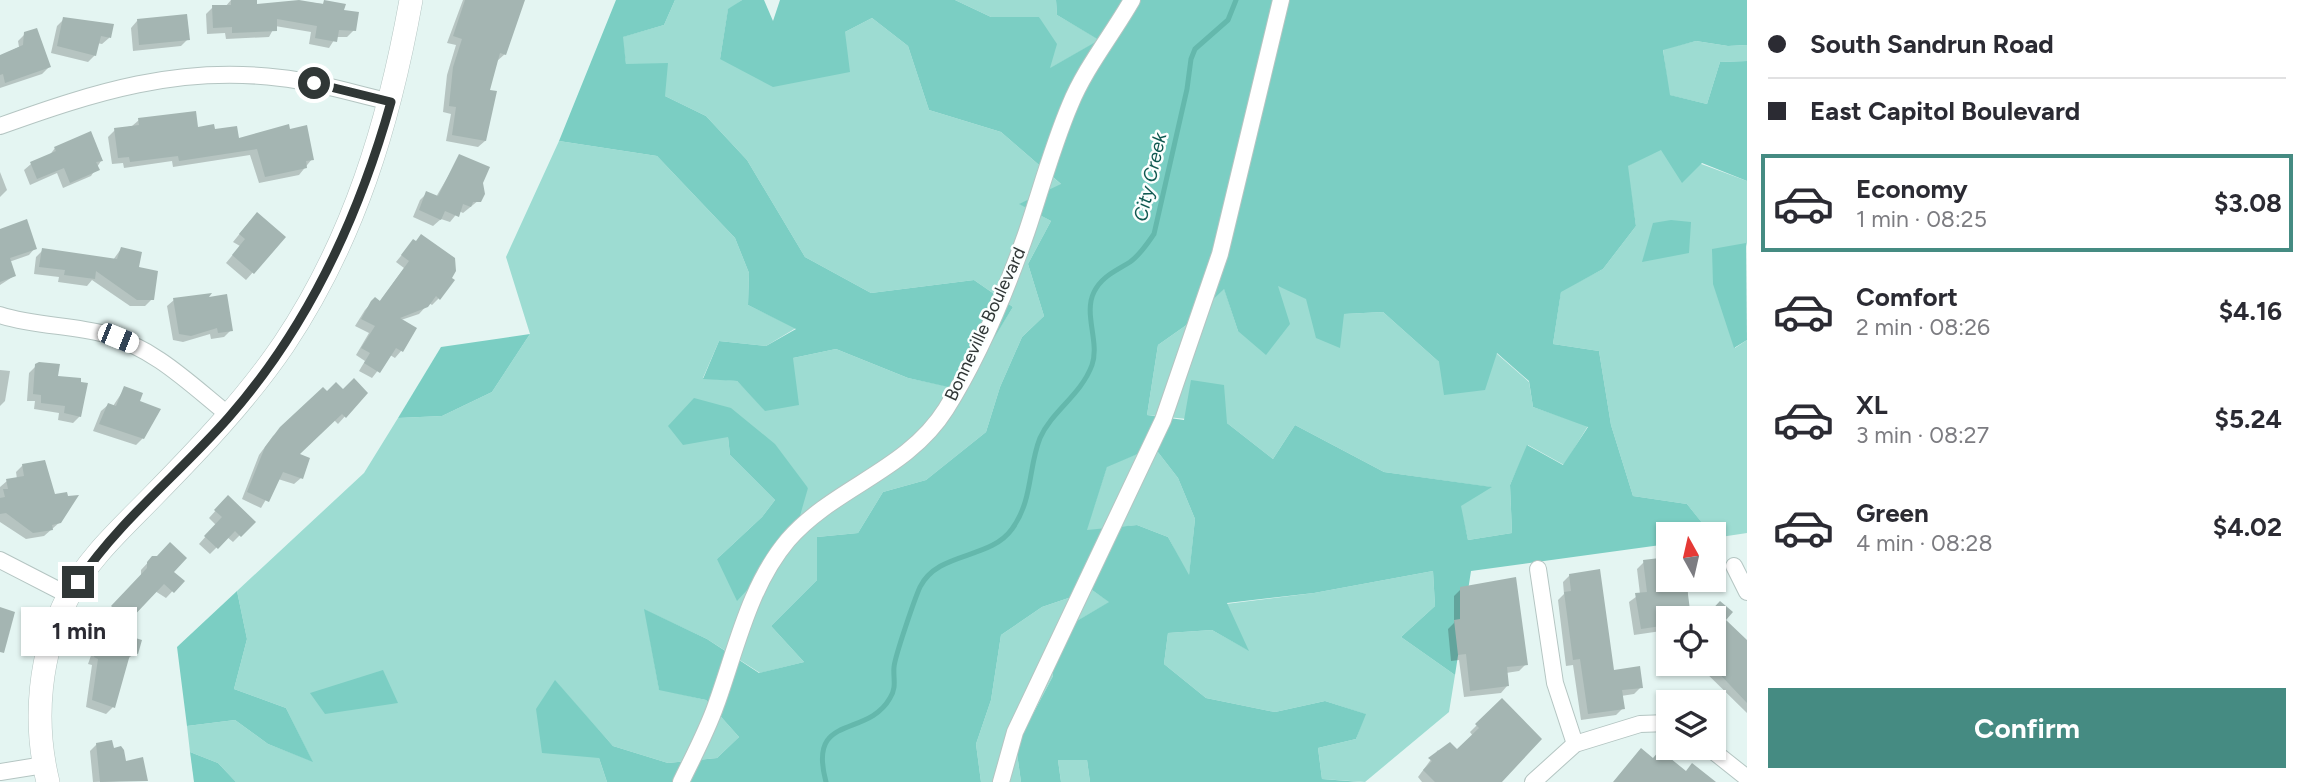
<!DOCTYPE html>
<html lang="en">
<head>
<meta charset="utf-8">
<style>
	:root { --surface:#fff; --page:#f2f2f3; --text:#2b2b33; --muted:#7c7c81; --line:#e1e1e2; --accent:#458b82 }
	body { margin:0; font-family:Figtree,sans-serif; background:var(--page); color:var(--text); height:100vh; display:flex; flex-direction:column; font-size:26px; white-space:nowrap }
	* { box-sizing:border-box; margin:0 }
	p { font-size:23px; color:var(--muted) }
	.icon { flex:none; width:38px; height:38px; fill:none; stroke:currentColor; stroke-width:2; stroke-linecap:round; stroke-linejoin:round }
	.map { position:relative; flex:1; overflow:hidden }
	.drawer { display:flex; flex-direction:column; background:var(--surface); width:560px }
	.drawer>* { flex:none }
	.guide { display:grid; align-content:center; height:154px; padding:0 21px; background:var(--surface) }
	.needle { width:46px; rotate:352deg }
	.tools { position:absolute; left:1656px; top:522px; display:grid; gap:14px }
	.tools a { display:grid; place-items:center; width:70px; height:70px; border-radius:0px; background:var(--surface); box-shadow:0 2px 5px #0004; font-size:35px }
	.end { position:absolute; width:32px; height:32px; margin:-16px; border:9px solid #303736; background:#fff; box-shadow:0 0 0 4px #fff }
	.from { border-radius:50% }
	.bubble { position:absolute; height:49px; border-radius:0px; background:var(--surface); box-shadow:0 2px 5px #0004; font-size:23px; font-weight:700; line-height:49px; text-align:center }
	.car { position:absolute; width:21px; height:42px; margin:-21px -10px; border-radius:9px; box-shadow:0 0 5px 2px #0007; background:linear-gradient(#fff 24%,#345 0 40%,#fff 0 76%,#345 0 86%,#fff 0) }
	.guide b { display:flex; align-items:center; gap:24px; height:66px; font-size:26px }
	.guide b+b { border-top:2px solid var(--line) }
	.guide i { width:18px; height:18px; background:var(--text) }
	ul { padding:0; list-style:none }
	li { display:flex; align-items:center; gap:21px; height:98px; margin:0 14px 10px; padding:0 7px; border:4px solid transparent; border-radius:0px }
	li div { flex:1 }
	li b { display:block; font-size:26px }
	li em { font-style:normal; font-weight:700 }
	li.active { border-color:var(--accent) }
	li>.icon { width:63px; height:63px; stroke-width:1.5 }
	.button { display:flex; gap:14px; margin-top:auto; padding:14px 21px }
	.button a { flex:1; height:80px; border-radius:0px; background:var(--accent); color:#fff; font-size:28px; font-weight:700; line-height:80px; text-align:center }
	main { display:flex; flex:1; min-height:0 }
	.map>svg:first-child { display:block }
	.green { fill:#9ddcd2; fill-rule:evenodd }
	.forest { fill:#7bcec3; fill-rule:evenodd }
	.shadow { fill:#0003 }
	.lines { fill:none; stroke-linecap:round; stroke-linejoin:round }
	.stream { stroke:#64b8ac; stroke-width:5 }
	.building { fill:#a4b5b2 }
	.street-casing { stroke:#b4c5c2; stroke-width:18 }
	.secondary-casing { stroke:#b4c5c2; stroke-width:24 }
	.street { stroke:#fff; stroke-width:16 }
	.secondary { stroke:#fff; stroke-width:23 }
	.route { stroke:#303736; stroke-width:9 }
	.labels { text-anchor:middle; dominant-baseline:central; stroke-width:5; stroke-linejoin:round; paint-order:stroke }
	.street-label { font-size:18px; fill:#303736; stroke:#fbfffe }
	.water-label { font-size:19px; font-style:italic; fill:#105951; stroke:#fbfffe }
</style>
</head>
<body>
<main>
<div class="map">
<svg width="1747" height="782" viewBox="0 0 1747 782">
	<rect width="100%" height="100%" fill="#e4f5f2"/>
	<!-- green -->
	<g class="green">
		<path d="M675,0H742L728,10L720,59L845,32L872,18L908,46L929,110L1001,132L1062,185L1020,204L1051,221L1028,264L1044,316L1022,337L1000,387L986,432L926,480L883,492L858,533L817,537V580L771,626L804,662L760,673L707,639L645,610L659,689L706,700L739,737L717,758L668,763L613,746L555,681L599,758L607,782H236L218,763L190,752L187,726L235,720L268,744L312,761L286,708L234,689L247,639L237,591L364,473L398,418L442,416L492,392L530,334L506,257L559,141L657,156L735,238L749,273L748,305L796,328L766,346L719,341L703,378L737,381L765,410L793,358L836,349L908,378L961,389L1013,307L974,280L871,293L805,257L747,160L706,116L665,96L626,64L622,37L664,25ZM728,437L808,488L717,559L762,517L775,500L730,455Z"/>
		<polygon points="955,0 1056,0 1057,15 1100,40 1049,69 1039,17 991,17"/>
		<polygon points="1696,41 1728,46 1747,45 1747,61 1720,62 1707,104 1669,95 1663,49"/>
		<polygon points="1661,149 1747,181 1747,247 1746,243 1735,348 1747,340 1747,533 1714,538 1687,504 1633,496 1611,425 1599,351 1553,344 1561,291 1603,269 1636,226 1627,166"/>
		<polygon points="1277,285 1344,314 1383,312 1439,362 1496,353 1529,382 1533,407 1588,426 1564,465 1528,445 1510,485 1512,533 1468,540 1460,506 1490,487 1384,472 1295,425 1273,459 1227,423 1147,415 1158,345 1185,326 1224,288 1238,331"/>
		<polygon points="1154,447 1178,478 1195,519 1189,577 1168,537 1137,525 1086,531 1107,466"/>
		<polygon points="1433,571 1435,606 1401,637 1455,675 1449,712 1365,782 1322,779 1318,748 1356,739 1365,714 1325,701 1275,712 1206,698 1164,664 1168,633 1212,630 1248,650 1226,604 1314,593"/>
		<polygon points="1092,590 1110,602 1053,635 1053,676 1016,746 1021,782 981,782 976,744 991,700 1001,635 1042,607"/>
		<polygon points="1058,760 1087,760 1090,782 1061,782"/>
	</g>
	<!-- forest -->
	<g class="forest">
		<polygon points="616,0 675,0 664,25 623,37 626,64 668,63 665,96 706,116 747,160 805,257 871,293 974,280 1013,307 962,390 908,378 836,349 793,358 799,405 765,411 737,381 703,379 719,341 766,346 796,329 748,305 749,273 735,238 657,156 559,141"/>
		<path d="M742,0H764L773,21L780,0H955L991,17H1039L1057,44L1050,68L1099,40L1057,15L1056,0H1747V45L1728,46L1696,41L1663,50L1670,95L1707,104L1720,62L1747,61V181L1702,163L1682,183L1661,150L1628,166L1636,226L1603,269L1561,292L1553,344L1599,351L1611,425L1633,496L1687,504L1711,534H1668V544L1471,571L1455,675L1401,637L1435,606L1433,571L1314,593L1227,603L1249,651L1212,630L1168,633L1164,664L1206,698L1275,712L1325,701L1366,714L1356,739L1318,748L1322,779L1361,782H1090L1087,760H1058L1061,782H1021L1016,746L1053,676V635L1109,602L1092,590L1042,607L1001,635L991,700L976,744L981,782H607L599,758L542,753L536,709L555,680L613,746L668,763L717,758L739,737L706,700L659,690L644,609L707,639L759,673L804,662L771,626L817,580V537L858,533L883,492L926,480L986,432L1000,387L1022,337L1044,316L1028,264L1051,221L1019,204L1061,184L1001,132L929,110L908,46L872,18L845,32L850,72L773,87L720,59L728,9ZM1278,286L1306,299L1316,338L1340,348L1344,314L1383,312L1439,362L1444,395L1485,390L1497,353L1529,381L1533,407L1588,427L1563,465L1527,445L1510,485L1512,533L1468,540L1461,506L1492,487L1384,472L1295,425L1273,459L1227,423L1224,385L1191,380L1184,420L1147,415L1158,345L1185,326L1224,289L1238,331L1266,355L1290,324ZM1154,447L1178,478L1195,519L1189,575L1168,537L1137,525L1087,530L1107,467Z"/>
		<polygon points="1671,220 1691,222 1689,253 1642,262 1653,223"/>
		<polygon points="1746,243 1747,340 1734,348 1713,284 1712,249"/>
		<polygon points="530,334 492,392 442,416 398,418 441,347"/>
		<polygon points="694,398 731,408 775,444 808,488 793,540 737,601 717,559 762,517 775,500 730,455 728,437 683,445 668,426"/>
		<polygon points="237,591 247,639 234,689 286,708 313,762 268,744 235,720 187,726 177,647"/>
		<polygon points="383,670 398,703 325,714 310,693"/>
		<polygon points="190,752 218,763 236,782 194,782"/>
	</g>
	<!-- shadow -->
	<g class="shadow">
		<polygon points="231,0 255,0 255,6 296,1 343,6 342,11 354,30 347,37 336,37 329,48 309,44 311,32 275,26 269,37 226,39 225,33 207,34 206,14 213,7 225,7"/>
		<polygon points="463,0 524,0 505,54 497,61 488,92 485,141 478,147 446,141 451,114 443,112 447,75 456,45 447,43"/>
		<polygon points="64,19 112,25 109,38 102,44 97,43 95,55 88,62 51,53 57,26"/>
		<polygon points="137,21 188,39 181,46 133,51 131,28"/>
		<polygon points="25,34 49,67 42,74 0,88 0,56 19,47 18,41"/>
		<polygon points="139,120 214,131 312,159 299,175 259,183 250,155 173,167 172,161 124,168 123,163 112,164 108,137 115,130 132,126"/>
		<polygon points="55,148 101,161 91,176 63,188 57,173 30,185 24,170 31,164 49,156"/>
		<polygon points="460,156 481,183 479,200 463,213 459,211 450,222 441,219 433,226 413,217 420,200 427,193 436,197"/>
		<polygon points="0,172 7,190 0,197"/>
		<polygon points="250,221 284,237 246,280 226,263 240,246 233,242"/>
		<polygon points="0,230 35,248 29,255 9,262 14,276 0,285"/>
		<polygon points="413,241 439,298 432,305 429,303 419,314 401,320 401,351 395,358 390,355 372,378 359,371 365,361 356,355 369,333 355,326 365,310 375,299 379,302 404,268 396,262"/>
		<polygon points="121,249 137,268 152,299 145,306 130,306 92,280 87,286 58,282 59,277 34,274 36,257 43,250 113,260"/>
		<polygon points="205,299 231,330 224,337 211,339 210,334 183,342 173,340 167,306 174,300"/>
		<polygon points="36,366 56,378 80,416 73,423 58,420 59,413 34,409 35,401 27,401 29,373"/>
		<polygon points="0,370 10,371 5,401 0,406"/>
		<polygon points="125,388 138,402 143,438 136,445 93,431 101,411 108,405 113,406"/>
		<polygon points="327,393 366,393 338,424 334,420 297,455 301,478 294,484 278,479 261,508 242,499 259,455 273,436"/>
		<polygon points="23,465 60,522 44,536 26,539 0,522 0,487 7,481 17,479 16,472"/>
		<polygon points="228,497 253,522 233,542 227,537 210,554 199,544 216,525 209,518"/>
		<polygon points="153,557 182,581 166,598 155,591 120,627 106,614 141,576 141,570"/>
		<polygon points="1644,562 1668,579 1687,579 1689,618 1668,618 1668,630 1634,635 1629,602 1640,594 1637,569"/>
		<polygon points="1570,575 1613,672 1641,687 1634,694 1621,696 1623,708 1616,715 1581,720 1573,665 1566,666 1558,600 1564,594 1563,582"/>
		<polygon points="1461,589 1526,664 1519,671 1506,673 1507,686 1501,693 1464,697 1459,660 1451,661 1448,629 1454,623 1454,596"/>
		<polygon points="1720,603 1723,620 1747,642 1747,713 1696,663 1713,663"/>
		<polygon points="112,633 136,653 127,659 113,707 106,714 86,707 92,665 88,664 94,647"/>
		<polygon points="1502,700 1500,782 1422,782 1418,777 1438,750 1441,754 1457,752 1473,736 1470,732"/>
		<polygon points="97,744 112,750 146,780 93,782 90,751"/>
	</g>
	<g class="lines">
		<!-- stream -->
		<path class="stream" d="M826,782C807,712 867,739 890,698C897,687 893,679 894,667C895,656 915,598 920,587C938,551 990,560 1012,529C1033,500 1028,468 1040,438C1052,411 1081,395 1092,365C1100,342 1083,314 1094,292C1102,276 1116,271 1130,262C1140,255 1147,244 1154,234L1187,89L1191,59L1195,49L1228,20L1236,0"/>
	</g>
	<!-- building -->
	<g class="building">
		<polygon points="231,0 257,0 257,4 299,0 323,4 324,0 346,4 344,10 359,12 356,31 339,30 337,42 315,38 317,26 277,19 277,31 232,33 232,27 213,28 212,5 231,5"/>
		<polygon points="465,0 525,0 506,55 500,53 490,90 497,91 486,141 452,135 456,107 449,106 453,67 462,39 453,36"/>
		<polygon points="187,14 190,40 139,45 137,19"/>
		<polygon points="63,17 114,24 111,38 101,36 96,56 57,46"/>
		<polygon points="37,28 51,67 5,83 3,74 0,75 0,55 23,45 24,32"/>
		<polygon points="196,111 198,127 214,124 215,129 237,126 239,138 289,124 290,129 307,125 314,160 306,161 307,168 265,177 257,149 179,161 178,156 130,162 129,157 118,158 114,128 139,125 138,118"/>
		<polygon points="91,131 103,161 96,162 100,170 70,183 64,168 37,179 30,162 56,151 54,147"/>
		<polygon points="459,154 490,167 483,183 485,194 481,202 473,202 471,207 463,204 459,217 445,211 441,220 419,210 426,191 438,196"/>
		<polygon points="257,212 286,237 254,274 232,255 245,239 239,234"/>
		<polygon points="27,219 37,249 10,258 16,276 0,282 0,229"/>
		<polygon points="421,234 455,258 456,271 452,278 455,280 440,300 436,296 428,307 400,318 417,328 403,352 396,348 380,373 364,363 370,353 361,348 375,326 361,319 371,301 375,297 380,301 409,261 401,255 413,239 416,241"/>
		<polygon points="121,247 142,252 139,267 158,271 154,300 137,300 96,271 95,279 64,275 65,270 39,267 42,248 117,259"/>
		<polygon points="212,293 209,297 227,294 233,331 218,333 217,328 191,336 179,334 173,298"/>
		<polygon points="39,362 60,364 58,376 81,378 81,382 88,383 81,417 64,413 65,406 41,403 41,395 33,394 35,364"/>
		<polygon points="354,378 368,393 346,418 342,414 300,454 310,458 303,479 283,472 269,502 247,492 265,447 280,427 323,387 327,391 336,382 343,389"/>
		<polygon points="124,386 143,393 140,401 161,409 144,439 99,424 108,403 116,406"/>
		<polygon points="45,460 55,494 67,492 68,496 79,495 61,523 52,525 53,530 33,533 6,513 0,514 0,498 5,497 3,489 8,489 6,479 24,476 22,464"/>
		<polygon points="228,495 256,522 241,537 235,531 218,549 204,536 222,517 214,510"/>
		<polygon points="170,542 187,558 174,572 185,581 174,593 164,584 128,622 111,606 147,568 147,562 152,556 157,556"/>
		<polygon points="1668,557 1668,579 1686,579 1691,618 1668,618 1668,625 1641,629 1635,593 1647,592 1643,560"/>
		<polygon points="1600,569 1614,670 1640,666 1643,688 1622,690 1625,709 1588,714 1580,659 1573,660 1564,592 1571,591 1569,574"/>
		<polygon points="1516,577 1528,665 1507,667 1509,686 1470,691 1466,654 1458,655 1454,620 1460,619 1460,587"/>
		<polygon points="1720,601 1733,612 1726,620 1747,640 1747,703 1713,667 1713,618 1704,618"/>
		<polygon points="0,607 15,612 4,653 0,652"/>
		<polygon points="112,631 142,640 138,654 131,651 115,708 92,700 98,659 94,657 100,638 108,640"/>
		<polygon points="1502,698 1542,739 1502,782 1435,782 1423,770 1432,761 1428,758 1450,742 1457,749 1479,728 1475,724"/>
		<polygon points="112,740 114,748 121,746 124,750 126,761 143,757 148,781 100,782 96,743"/>
		<polygon points="1641,748 1653,758 1660,750 1686,771 1692,763 1716,782 1613,782"/>
	</g>
	<g class="lines">
		<defs>
			<g id="street">
				<path d="M0,126C95,92 179,65 281,78C319,82 355,94 391,102"/>
				<path d="M0,315C34,326 71,325 105,334C156,349 190,384 230,416"/>
				<polyline points="0,560 68,595"/>
				<polyline points="1734,566 1747,592"/>
				<polyline points="1538,569 1555,683 1575,744"/>
				<polyline points="1708,747 1747,778"/>
				<polyline points="0,772 44,765"/>
				<path d="M681,782C693,757 707,731 716,705C736,650 749,586 788,540C834,487 907,471 946,409C978,358 1007,289 1027,231C1041,189 1053,145 1070,105C1085,68 1112,35 1132,0"/>
				<polyline points="1001,782 1015,732 1163,420 1220,254 1281,0"/>
				<polyline points="1533,782 1575,744 1640,724 1668,723"/>
			</g>
			<path id="secondary" d="M48,782C33,721 39,653 68,597C88,558 123,527 153,496C200,448 246,400 284,344C354,239 389,123 411,0"/>
		</defs>
		<!-- street casing -->
		<use href="#street" class="street-casing"/>
		<!-- secondary casing -->
		<use href="#secondary" class="secondary-casing"/>
		<!-- street -->
		<use href="#street" class="street"/>
		<!-- secondary -->
		<use href="#secondary" class="secondary"/>
	</g>
	<g class="lines">
		<!-- route -->
		<path class="route" d="M78,582C120,520 180,473 229,417C308,327 359,216 391,102L314,83"/>
	</g>
	<g class="labels">
		<!-- street labels -->
		<g class="street-label">
			<text transform="translate(985 324) rotate(-65)">Bonneville Boulevard</text>
		</g>
		<!-- water labels -->
		<g class="water-label">
			<text transform="translate(1150 177) rotate(-77)">City Creek</text>
		</g>
	</g>
</svg>
<div class="tools">
<a><svg class="needle" viewBox="-14 -14 28 28"><path d="M0-13l5 13h-10z" fill="#e53935"/><path d="M0 13l5-13h-10z" fill="#7c7c81"/></svg></a>
<a><svg class="icon" aria-label="locate" viewBox="0 0 24 24"><circle cx="12" cy="12" r="6"/><path d="M12 2v4M12 18v4M2 12h4M18 12h4"/></svg></a>
<a><svg class="icon" aria-label="layers" viewBox="0 0 24 24"><path d="M12 4l9 5-9 5-9-5zM3 14l9 5 9-5"/></svg></a>
</div>
<i class="end from" style="left:314px;top:83px"></i>
<i class="end" style="left:78px;top:582px"></i>
<div class="bubble" style="left:21px;top:607px;width:116px">1 min</div>
<i class="car" style="left:118px;top:338px;rotate:112deg"></i>
</div>
<section class="drawer">
<div class="guide">
<b><i class="from"></i>South Sandrun Road</b>
<b><i></i>East Capitol Boulevard</b>
</div>
<ul>
<li class="active"><svg class="icon" aria-label="car" viewBox="0 0 24 24"><path d="M5 17H2v-5l4-1 3-4h7l3 4 3 1v5h-3M9 17h6M6 11h13"/><circle cx="7" cy="17" r="2"/><circle cx="17" cy="17" r="2"/></svg><div><b>Economy</b><p>1 min · 08:25</p></div><em>$3.08</em></li>
<li><svg class="icon" aria-label="car" viewBox="0 0 24 24"><path d="M5 17H2v-5l4-1 3-4h7l3 4 3 1v5h-3M9 17h6M6 11h13"/><circle cx="7" cy="17" r="2"/><circle cx="17" cy="17" r="2"/></svg><div><b>Comfort</b><p>2 min · 08:26</p></div><em>$4.16</em></li>
<li><svg class="icon" aria-label="car" viewBox="0 0 24 24"><path d="M5 17H2v-5l4-1 3-4h7l3 4 3 1v5h-3M9 17h6M6 11h13"/><circle cx="7" cy="17" r="2"/><circle cx="17" cy="17" r="2"/></svg><div><b>XL</b><p>3 min · 08:27</p></div><em>$5.24</em></li>
<li><svg class="icon" aria-label="car" viewBox="0 0 24 24"><path d="M5 17H2v-5l4-1 3-4h7l3 4 3 1v5h-3M9 17h6M6 11h13"/><circle cx="7" cy="17" r="2"/><circle cx="17" cy="17" r="2"/></svg><div><b>Green</b><p>4 min · 08:28</p></div><em>$4.02</em></li>
</ul>
<div class="button"><a>Confirm</a></div>
</section>
</main>
</body>
</html>
